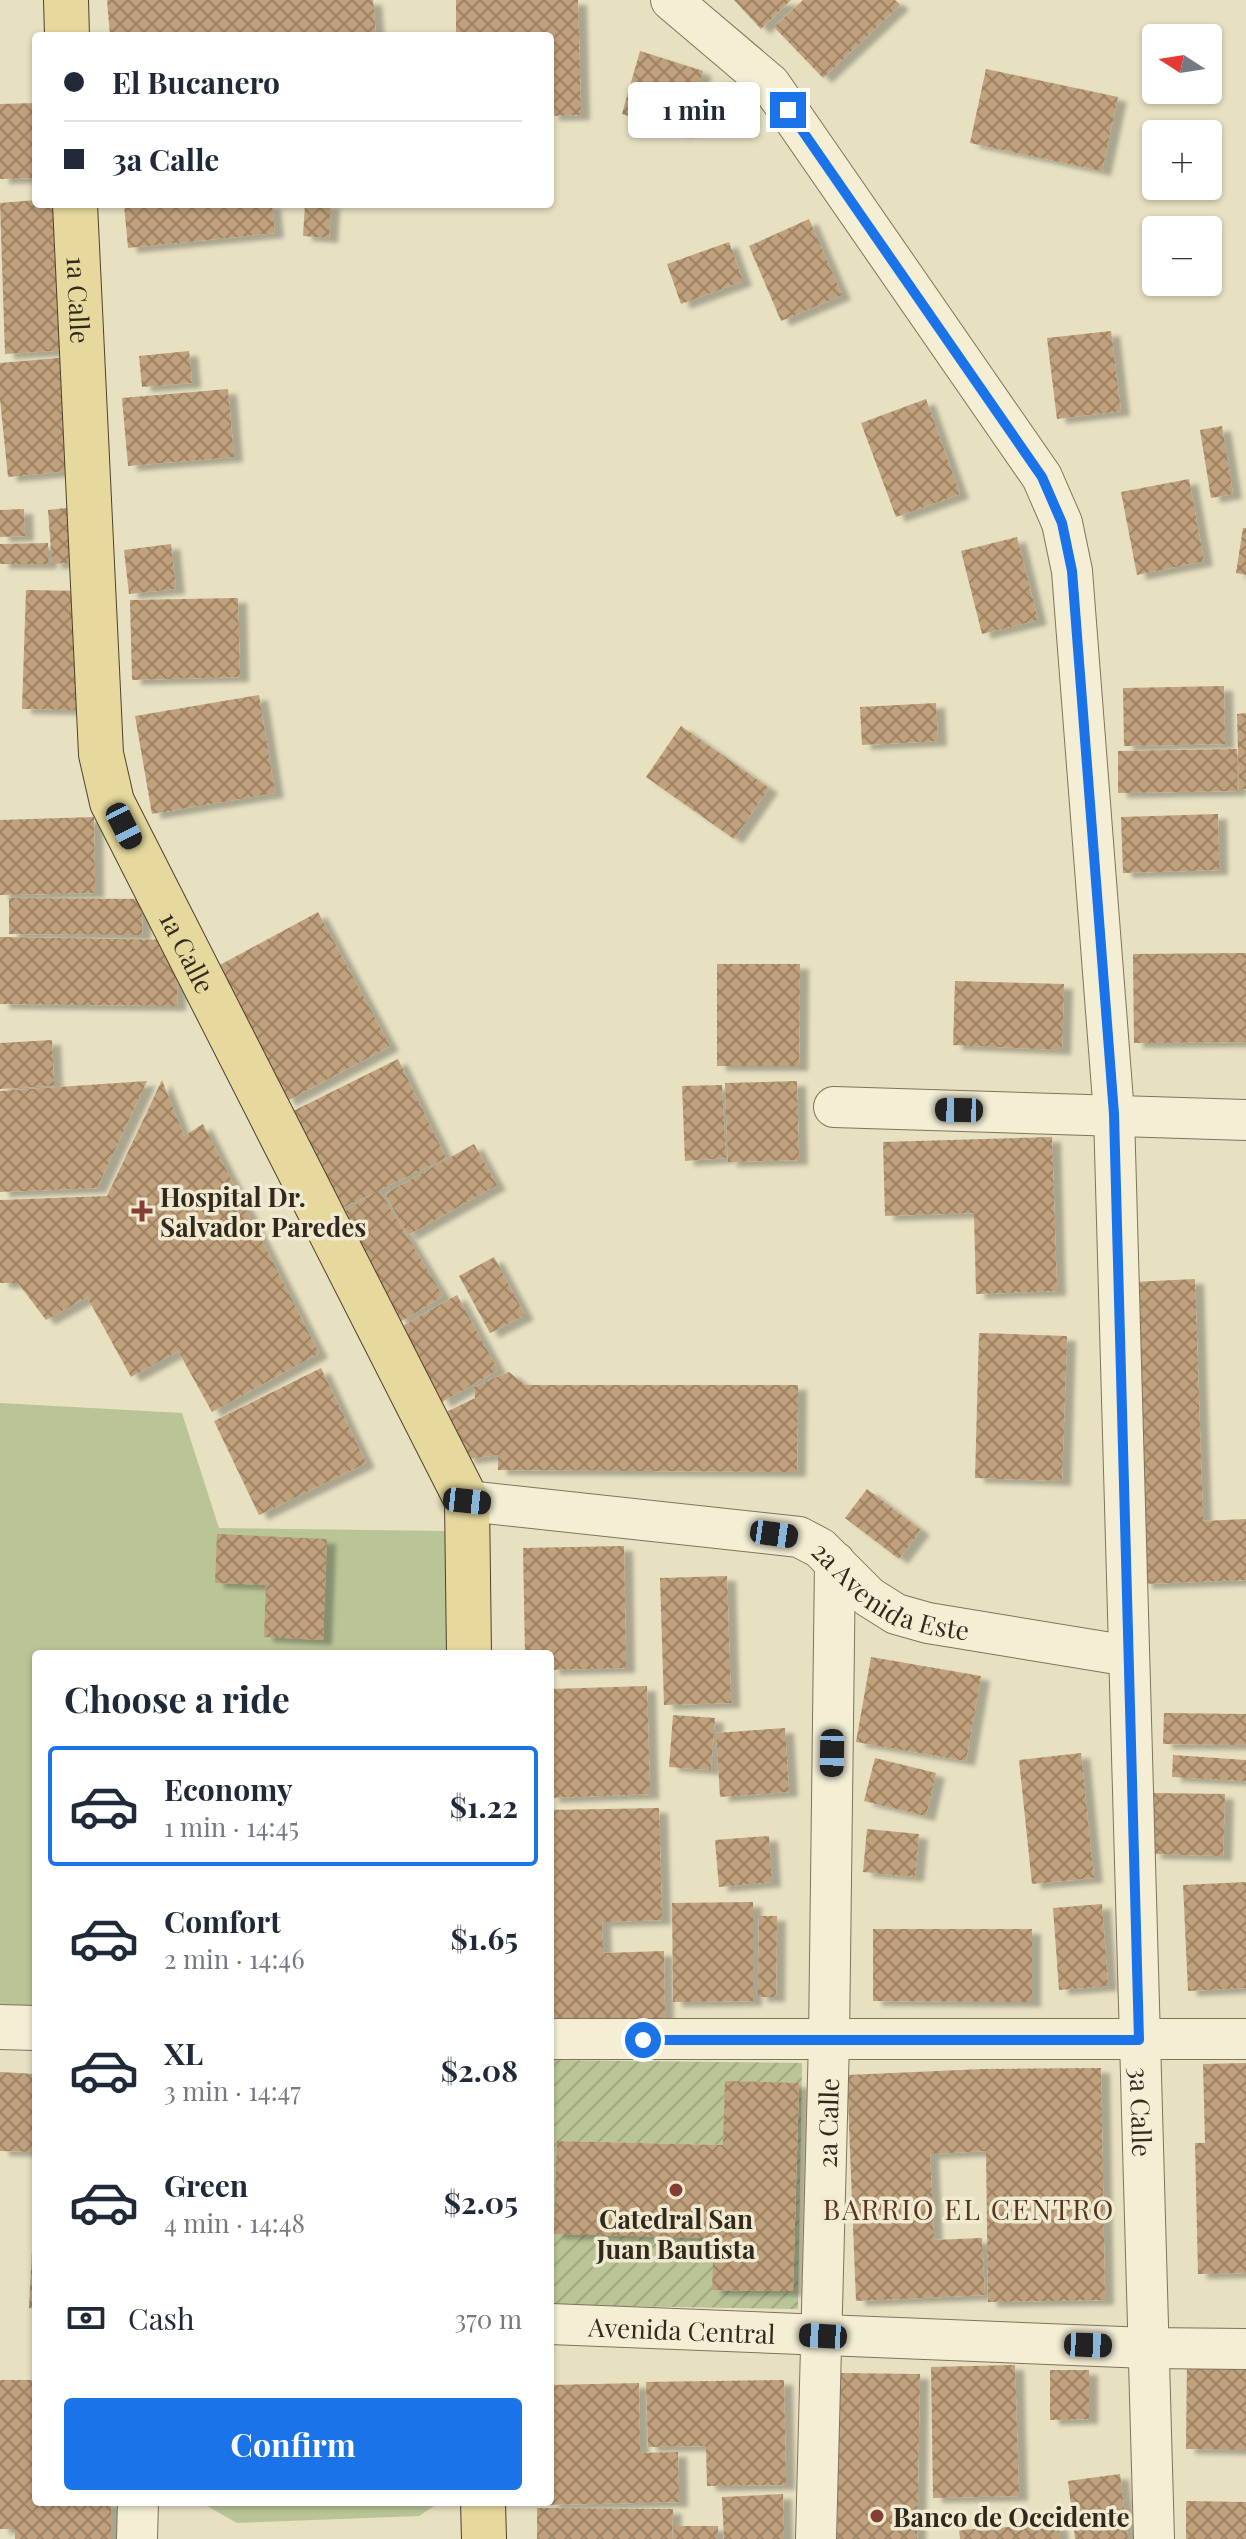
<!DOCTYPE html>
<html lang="en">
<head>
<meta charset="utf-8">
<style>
	:root { --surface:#fff; --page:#f2f2f3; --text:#1f2937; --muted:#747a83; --line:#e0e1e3; --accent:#1a73e8 }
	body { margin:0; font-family:"Playfair Display",serif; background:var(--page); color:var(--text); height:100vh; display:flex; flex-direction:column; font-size:30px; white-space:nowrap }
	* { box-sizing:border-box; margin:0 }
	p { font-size:26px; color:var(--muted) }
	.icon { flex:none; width:44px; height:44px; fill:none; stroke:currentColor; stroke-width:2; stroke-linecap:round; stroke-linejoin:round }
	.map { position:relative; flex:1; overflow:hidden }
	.sheet { position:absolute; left:32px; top:1650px; width:522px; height:856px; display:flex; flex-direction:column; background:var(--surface); border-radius:8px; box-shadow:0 2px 6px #0004 }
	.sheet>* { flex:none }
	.hud { position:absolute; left:32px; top:32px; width:522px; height:176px; border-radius:8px; box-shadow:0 2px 6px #0004; display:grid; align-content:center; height:176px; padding:0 32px; background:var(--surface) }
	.needle { width:52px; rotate:282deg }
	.buttons { position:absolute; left:1142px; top:24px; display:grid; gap:16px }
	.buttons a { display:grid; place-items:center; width:80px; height:80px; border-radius:8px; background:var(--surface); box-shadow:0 2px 6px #0004; font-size:40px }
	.end { position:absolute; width:36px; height:36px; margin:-18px; border:10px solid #1a73e8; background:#fff; box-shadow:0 0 0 4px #fff }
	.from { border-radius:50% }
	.bubble { position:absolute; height:56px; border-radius:8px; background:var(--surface); box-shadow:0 2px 6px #0004; font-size:26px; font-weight:700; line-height:56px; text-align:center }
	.car { position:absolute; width:24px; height:48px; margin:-24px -12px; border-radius:10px; box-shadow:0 0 6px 2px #0007; background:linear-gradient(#222 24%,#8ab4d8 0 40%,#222 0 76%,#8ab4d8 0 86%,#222 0) }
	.hud b { display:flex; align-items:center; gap:28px; height:76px; font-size:30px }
	.hud b+b { border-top:2px solid var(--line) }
	.hud i { width:20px; height:20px; background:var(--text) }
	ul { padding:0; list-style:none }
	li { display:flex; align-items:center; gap:24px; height:120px; margin:0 16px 12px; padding:0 16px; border:4px solid transparent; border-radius:8px }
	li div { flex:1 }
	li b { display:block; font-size:30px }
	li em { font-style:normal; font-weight:700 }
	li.current { border-color:var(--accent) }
	li>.icon { width:72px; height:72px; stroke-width:1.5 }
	h2 { padding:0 32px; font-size:36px; line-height:96px }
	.pay { display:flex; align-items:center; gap:20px; height:88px; padding:0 32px; font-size:30px }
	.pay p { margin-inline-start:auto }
	.primary-button { display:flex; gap:16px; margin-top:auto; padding:16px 32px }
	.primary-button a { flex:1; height:92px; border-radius:8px; background:var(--accent); color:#fff; font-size:32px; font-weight:700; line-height:92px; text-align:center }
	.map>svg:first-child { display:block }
	.green { fill:#b9c497 }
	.garden { fill:url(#garden-furrows); fill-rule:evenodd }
	.building { fill:url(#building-cross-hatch); filter:url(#shadow) }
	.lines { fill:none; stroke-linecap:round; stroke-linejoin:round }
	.minor-casing { stroke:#7f735b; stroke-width:42 }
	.tertiary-casing { stroke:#7f735b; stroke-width:46 }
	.primary-casing { stroke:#4d412f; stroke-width:46 }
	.minor { stroke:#f4eed4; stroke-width:40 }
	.tertiary { stroke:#f4eed4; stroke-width:44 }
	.primary { stroke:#e7d99d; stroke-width:44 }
	.route { stroke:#1a73e8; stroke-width:10 }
	.poi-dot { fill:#863d33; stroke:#f0ebd0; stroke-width:3 }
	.labels { text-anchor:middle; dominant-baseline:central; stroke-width:7; stroke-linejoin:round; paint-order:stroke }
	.street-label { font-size:26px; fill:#31291e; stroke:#f0ebd0 }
	.poi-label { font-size:26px; font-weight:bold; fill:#31291e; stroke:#f0ebd0; text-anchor:start }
	.neighbourhood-label { font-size:28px; letter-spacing:2px; fill:#583422; stroke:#f0ebd0 }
</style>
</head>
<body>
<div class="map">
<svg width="1246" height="2539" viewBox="0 0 1246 2539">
	<defs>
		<pattern id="garden-furrows" width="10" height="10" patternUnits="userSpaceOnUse" patternTransform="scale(2)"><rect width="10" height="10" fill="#b9c497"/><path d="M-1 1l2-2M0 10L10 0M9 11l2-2" fill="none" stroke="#a0a882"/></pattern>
		<pattern id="building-cross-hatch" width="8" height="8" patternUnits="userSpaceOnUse" patternTransform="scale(2)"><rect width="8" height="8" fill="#c1a17c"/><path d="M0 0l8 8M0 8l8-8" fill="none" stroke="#9d8365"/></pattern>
		<filter id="shadow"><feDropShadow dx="9" dy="5" stdDeviation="2" flood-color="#0004"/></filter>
	</defs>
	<rect width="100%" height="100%" fill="#e7e1c2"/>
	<!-- green -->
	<g class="green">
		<polygon points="0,1403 182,1413 219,1528 447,1531 447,1654 36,1654 36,2009 0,2009"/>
		<polygon points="200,2502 440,2502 419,2516 237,2523"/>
	</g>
	<!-- garden -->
	<path class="garden" d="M550,2060L802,2063L798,2309L550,2305ZM799,2083L793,2291L713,2290L714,2238L557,2141L723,2145Z"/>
	<!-- building -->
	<g class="building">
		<polygon points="107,0 373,0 376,36 110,36"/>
		<polygon points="456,0 578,0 581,115 550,116 550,36 456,36"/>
		<polygon points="734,0 791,0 761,29"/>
		<polygon points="803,0 895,0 900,5 823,78 774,27"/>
		<polygon points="640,51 703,71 684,133 622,114"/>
		<polygon points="986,69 1118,97 1102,171 970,143"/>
		<polygon points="36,103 36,178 0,179 0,104"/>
		<polygon points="36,200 36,204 62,204 70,350 5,354 0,203"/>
		<polygon points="124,204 272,204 275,233 128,248"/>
		<polygon points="305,204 331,204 329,238 303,236"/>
		<polygon points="809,219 842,295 781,321 749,246"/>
		<polygon points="729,242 743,281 681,304 667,264"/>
		<polygon points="1111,331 1121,411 1057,419 1047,338"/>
		<polygon points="189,351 192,383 142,387 139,356"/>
		<polygon points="70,357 80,470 8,477 0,399 0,363"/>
		<polygon points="228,389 234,457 128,466 122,398"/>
		<polygon points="926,399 960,494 896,517 861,423"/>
		<polygon points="1222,426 1233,494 1211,498 1200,430"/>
		<polygon points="1189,479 1204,561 1137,575 1121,492"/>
		<polygon points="74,507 78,562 52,564 48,510"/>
		<polygon points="24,509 25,536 0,537 0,510"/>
		<polygon points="1243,528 1246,528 1246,575 1236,573"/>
		<polygon points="1017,537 1038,620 982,634 961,551"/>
		<polygon points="48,543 48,564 0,564 0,544"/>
		<polygon points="171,544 176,589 129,594 124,550"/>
		<polygon points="26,590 81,591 77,710 22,709"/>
		<polygon points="238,598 240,677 132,680 130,600"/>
		<polygon points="1224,686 1225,744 1124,746 1123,688"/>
		<polygon points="259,695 275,793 152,814 135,716"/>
		<polygon points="936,703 938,741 862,745 860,707"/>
		<polygon points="1246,713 1246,789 1239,790 1237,714"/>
		<polygon points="681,726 769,788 734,839 646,777"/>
		<polygon points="1237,749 1237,791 1118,793 1118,751"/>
		<polygon points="1218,814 1219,870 1123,873 1121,817"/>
		<polygon points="94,817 95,893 0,895 0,820"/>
		<polygon points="9,898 143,899 142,935 9,934"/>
		<polygon points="318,912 390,1046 287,1101 216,967"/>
		<polygon points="0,937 178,940 177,1006 0,1004"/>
		<polygon points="1246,953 1246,1042 1134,1043 1133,954"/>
		<polygon points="717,964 800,964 799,1066 717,1066"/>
		<polygon points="955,981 1064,984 1062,1050 953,1045"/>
		<polygon points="52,1040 54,1086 0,1089 0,1043"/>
		<polygon points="398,1059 446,1158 330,1214 283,1116"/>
		<polygon points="162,1080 184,1136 203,1124 319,1353 212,1412 178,1351 131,1377 87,1297 46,1320 18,1283 0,1283 0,1200 107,1196"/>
		<polygon points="147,1081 97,1188 0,1192 0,1091"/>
		<polygon points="797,1081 799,1160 728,1162 725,1083"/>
		<polygon points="722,1085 726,1158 685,1161 682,1086"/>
		<polygon points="1052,1137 1057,1291 976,1294 974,1213 885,1216 883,1142"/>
		<polygon points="474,1144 497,1185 408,1235 385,1194"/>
		<polygon points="379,1190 443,1296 400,1322 336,1217"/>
		<polygon points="494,1257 525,1315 490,1333 459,1276"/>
		<polygon points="1195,1279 1203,1521 1246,1519 1246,1580 1143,1584 1133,1282"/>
		<polygon points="457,1295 498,1370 442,1402 401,1327"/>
		<polygon points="979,1333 1067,1336 1062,1481 975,1478"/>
		<polygon points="321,1368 366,1463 259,1515 214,1421"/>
		<polygon points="509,1372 525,1385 798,1385 797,1472 498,1470 498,1455 467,1459 444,1413 475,1398 474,1387"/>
		<polygon points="867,1489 921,1530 899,1559 845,1518"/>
		<polygon points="217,1534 327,1539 323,1640 264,1637 266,1585 215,1583"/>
		<polygon points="624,1546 626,1668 550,1670 550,1654 525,1654 523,1548"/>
		<polygon points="727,1576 731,1703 664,1705 660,1578"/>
		<polygon points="871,1657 981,1676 966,1761 856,1742"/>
		<polygon points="647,1686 650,1794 550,1798 550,1689"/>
		<polygon points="1164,1713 1246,1714 1246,1745 1163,1744"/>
		<polygon points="673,1715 715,1718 711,1770 669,1767"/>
		<polygon points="785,1728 789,1792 720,1797 716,1733"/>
		<polygon points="1081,1753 1094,1878 1032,1884 1019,1760"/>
		<polygon points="1173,1755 1246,1760 1246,1781 1172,1777"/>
		<polygon points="875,1758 936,1773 926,1816 864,1801"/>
		<polygon points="1153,1793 1225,1794 1223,1856 1152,1854"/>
		<polygon points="659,1808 662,1920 602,1922 603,1953 664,1951 665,2021 550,2024 550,1810"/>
		<polygon points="867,1829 919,1834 915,1877 863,1872"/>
		<polygon points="769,1836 772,1882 719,1887 715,1840"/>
		<polygon points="1246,1882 1246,1988 1188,1991 1183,1885"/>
		<polygon points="753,1902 753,2001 673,2002 672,1903"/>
		<polygon points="1102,1904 1108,1986 1059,1990 1053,1908"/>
		<polygon points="759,1916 777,1916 776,1997 758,1997"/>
		<polygon points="873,1929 1032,1929 1032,2002 873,2001"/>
		<polygon points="1246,2063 1246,2273 1198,2274 1195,2143 1205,2143 1203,2064"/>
		<polygon points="1101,2068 1105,2300 988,2302 986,2151 930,2154 934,2240 982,2238 985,2295 856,2301 847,2075 983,2069"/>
		<polygon points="0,2072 36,2074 36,2152 0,2151"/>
		<polygon points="725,2081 799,2083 793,2291 712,2290 714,2238 554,2234 557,2141 723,2145"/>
		<polygon points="34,2212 36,2212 36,2309 29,2308"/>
		<polygon points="1187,2358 1246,2359 1246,2450 1186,2449"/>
		<polygon points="1015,2365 1019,2496 933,2498 931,2367"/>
		<polygon points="1050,2370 1089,2370 1089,2419 1050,2420"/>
		<polygon points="840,2373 920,2374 917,2539 837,2539"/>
		<polygon points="0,2380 36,2380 36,2502 111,2502 111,2539 15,2539 15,2529 0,2529"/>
		<polygon points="784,2380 786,2485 707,2486 706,2446 648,2447 646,2382"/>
		<polygon points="639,2383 640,2453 678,2452 679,2502 543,2505 543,2502 550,2502 550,2385"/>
		<polygon points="1120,2474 1128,2539 1075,2539 1068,2481"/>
		<polygon points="783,2494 784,2539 724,2539 722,2497"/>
		<polygon points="1186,2501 1246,2502 1246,2539 1186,2539"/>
		<polygon points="537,2508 673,2509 672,2539 537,2539"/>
		<polygon points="1059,2524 1060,2539 960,2539 959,2530"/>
		<rect x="674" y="2526" width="44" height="13"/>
	</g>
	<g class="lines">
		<defs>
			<g id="minor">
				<path id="s1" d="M671,0L770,84L1042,477L1062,523L1072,571L1114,1114L1154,2539"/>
				<polyline points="834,1107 1246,1120"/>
				<path id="s2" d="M467,1501L799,1537L820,1548L869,1597L896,1614L928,1623L1129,1656"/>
				<polyline points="550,2039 1246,2039"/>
				<path id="s3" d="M550,2324L1147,2348L1246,2349"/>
				<polyline points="137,2539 138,2502"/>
				<path id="s4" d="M816,2539L829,2040L835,1562"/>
			</g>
			<polyline id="tertiary" points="0,2027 36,2028"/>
			<g id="primary">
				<polyline points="66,0 67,36"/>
				<path id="s5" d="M75,204L101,754L112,802L467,1501L469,1654"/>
				<polyline points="483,2502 484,2539"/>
			</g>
		</defs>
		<!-- minor casing -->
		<use href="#minor" class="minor-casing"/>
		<!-- tertiary casing -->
		<use href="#tertiary" class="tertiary-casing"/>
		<!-- primary casing -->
		<use href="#primary" class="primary-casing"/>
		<!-- minor -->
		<use href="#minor" class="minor"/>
		<!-- tertiary -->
		<use href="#tertiary" class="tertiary"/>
		<!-- primary -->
		<use href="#primary" class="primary"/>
	</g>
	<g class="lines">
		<!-- route -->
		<polyline class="route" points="643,2040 1139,2040 1114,1114 1072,571 1062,523 1042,477 788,110"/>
	</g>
	<!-- markers -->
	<g class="poi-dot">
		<path d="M138 1199h8v8h8v8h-8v8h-8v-8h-8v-8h8z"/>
		<circle cx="676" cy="2190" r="8"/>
		<circle cx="877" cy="2516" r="8"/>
	</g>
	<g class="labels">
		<!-- street labels -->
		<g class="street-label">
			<text stroke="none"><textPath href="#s5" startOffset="96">1a Calle</textPath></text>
			<text stroke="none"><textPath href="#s5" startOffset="768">1a Calle</textPath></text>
			<text stroke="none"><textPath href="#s2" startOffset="444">2a Avenida Este</textPath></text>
			<text stroke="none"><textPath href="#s1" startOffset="2250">3a Calle</textPath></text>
			<text stroke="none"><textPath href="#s4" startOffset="416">2a Calle</textPath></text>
			<text stroke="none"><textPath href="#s3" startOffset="132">Avenida Central</textPath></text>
		</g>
		<!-- poi labels -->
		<g class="poi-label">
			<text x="160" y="1196">Hospital Dr.<tspan x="160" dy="30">Salvador Paredes</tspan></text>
			<text x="676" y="2218" text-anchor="middle">Catedral San<tspan x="676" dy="30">Juan Bautista</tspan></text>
			<text x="893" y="2516">Banco de Occidente</text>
		</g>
		<!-- neighbourhood labels -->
		<g class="neighbourhood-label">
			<text x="969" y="2208">BARRIO EL CENTRO</text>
		</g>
	</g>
</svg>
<div class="buttons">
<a><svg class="needle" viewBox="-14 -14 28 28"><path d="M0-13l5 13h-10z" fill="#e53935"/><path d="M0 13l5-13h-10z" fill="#747a83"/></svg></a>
<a>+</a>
<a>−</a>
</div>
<i class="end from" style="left:643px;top:2040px"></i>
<i class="end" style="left:788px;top:110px"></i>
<div class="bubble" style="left:628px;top:82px;width:132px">1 min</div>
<i class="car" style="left:124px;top:826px;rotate:153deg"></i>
<i class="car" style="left:959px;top:1110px;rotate:271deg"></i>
<i class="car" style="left:467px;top:1501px;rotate:96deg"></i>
<i class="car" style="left:774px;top:1534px;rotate:98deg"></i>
<i class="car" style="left:832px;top:1753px;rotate:181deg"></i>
<i class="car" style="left:823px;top:2336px;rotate:273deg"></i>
<i class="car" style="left:1088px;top:2345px;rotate:92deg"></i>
<div class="hud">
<b><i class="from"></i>El Bucanero</b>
<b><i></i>3a Calle</b>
</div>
<section class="sheet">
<h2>Choose a ride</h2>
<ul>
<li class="current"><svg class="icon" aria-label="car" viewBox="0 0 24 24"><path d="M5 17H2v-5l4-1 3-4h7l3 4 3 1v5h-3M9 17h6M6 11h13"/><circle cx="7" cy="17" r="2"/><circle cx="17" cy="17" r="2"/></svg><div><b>Economy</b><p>1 min · 14:45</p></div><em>$1.22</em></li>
<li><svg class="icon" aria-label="car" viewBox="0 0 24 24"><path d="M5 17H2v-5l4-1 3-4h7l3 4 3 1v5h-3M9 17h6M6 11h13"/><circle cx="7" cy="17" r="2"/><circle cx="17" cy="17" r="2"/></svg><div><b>Comfort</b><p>2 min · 14:46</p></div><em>$1.65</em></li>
<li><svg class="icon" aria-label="car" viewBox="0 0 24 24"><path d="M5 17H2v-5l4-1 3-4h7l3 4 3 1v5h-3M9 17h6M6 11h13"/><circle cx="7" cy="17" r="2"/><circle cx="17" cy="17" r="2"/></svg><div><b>XL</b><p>3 min · 14:47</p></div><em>$2.08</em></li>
<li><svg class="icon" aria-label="car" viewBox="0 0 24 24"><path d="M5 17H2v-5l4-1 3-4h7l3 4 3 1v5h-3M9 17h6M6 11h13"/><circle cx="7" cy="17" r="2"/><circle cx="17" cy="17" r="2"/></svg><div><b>Green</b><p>4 min · 14:48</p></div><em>$2.05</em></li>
</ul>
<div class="pay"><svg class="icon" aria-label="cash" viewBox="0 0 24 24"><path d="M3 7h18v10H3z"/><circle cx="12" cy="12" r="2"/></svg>Cash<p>370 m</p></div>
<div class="primary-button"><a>Confirm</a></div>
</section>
</div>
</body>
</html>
